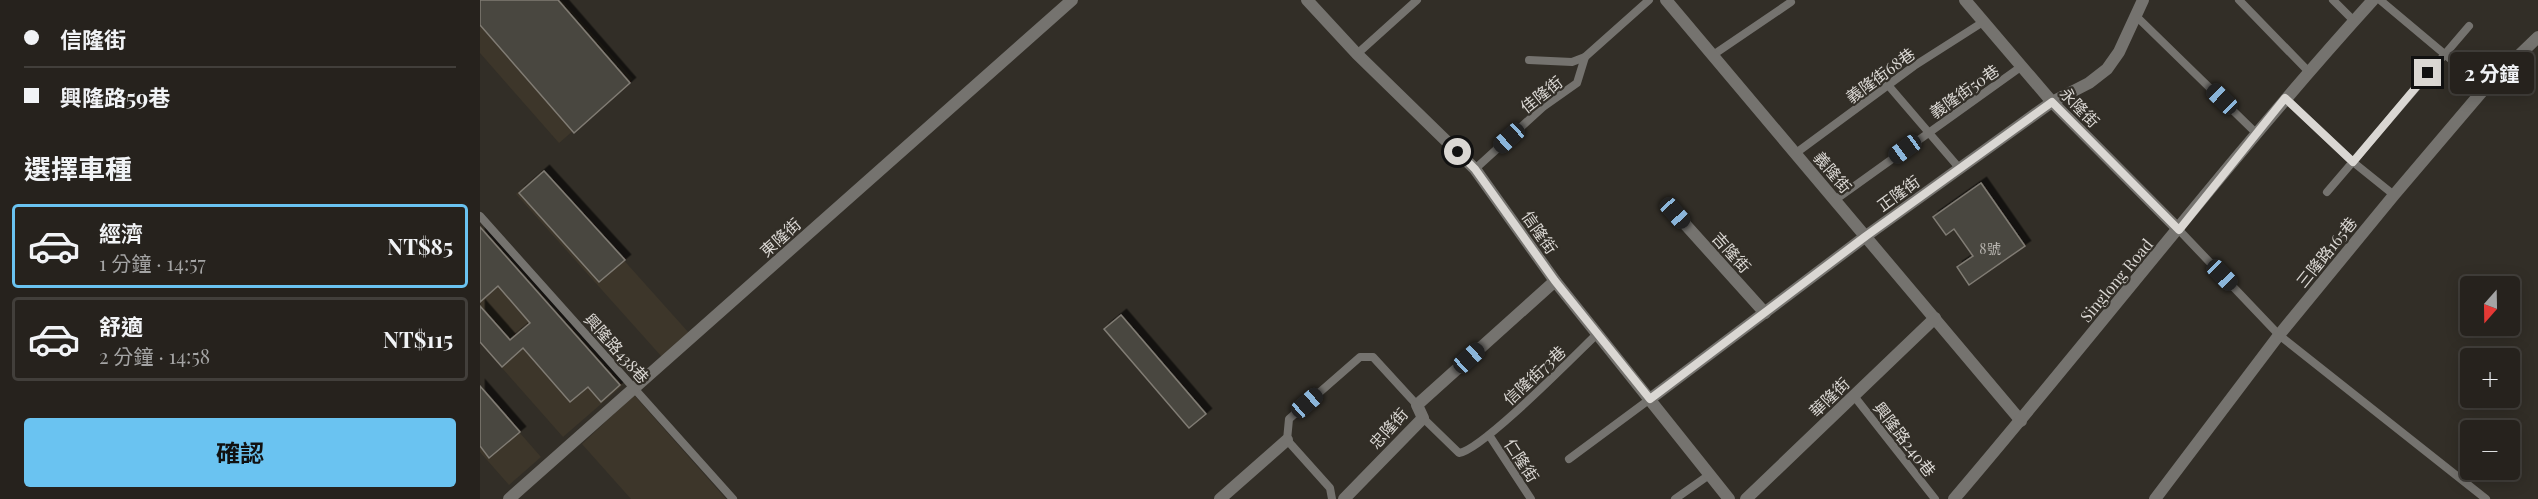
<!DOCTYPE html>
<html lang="zh-TW">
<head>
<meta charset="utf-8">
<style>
	:root { --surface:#26221d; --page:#2e2a26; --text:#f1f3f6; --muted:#a4a4a4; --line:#423f3b; --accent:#6ac3f1 }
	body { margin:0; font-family:"Playfair Display","Noto Sans TC",serif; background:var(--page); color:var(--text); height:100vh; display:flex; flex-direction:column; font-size:22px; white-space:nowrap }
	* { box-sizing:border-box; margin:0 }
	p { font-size:20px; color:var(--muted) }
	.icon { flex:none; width:33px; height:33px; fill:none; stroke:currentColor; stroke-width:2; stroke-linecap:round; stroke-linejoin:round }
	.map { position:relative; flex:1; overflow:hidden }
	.panel { display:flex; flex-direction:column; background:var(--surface); width:480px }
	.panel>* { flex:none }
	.banner { display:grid; align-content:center; height:132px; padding:0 24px; background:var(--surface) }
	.needle { width:39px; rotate:200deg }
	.controls { position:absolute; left:1980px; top:276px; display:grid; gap:12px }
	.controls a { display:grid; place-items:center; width:60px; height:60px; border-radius:6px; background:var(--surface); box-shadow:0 3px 15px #0003,0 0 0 2px var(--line); font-size:30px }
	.end { position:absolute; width:27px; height:27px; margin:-14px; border:8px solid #dad7d3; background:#111; box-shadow:0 0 0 3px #111 }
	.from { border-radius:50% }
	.bubble { position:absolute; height:42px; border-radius:6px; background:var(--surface); box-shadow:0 3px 15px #0003,0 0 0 2px var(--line); font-size:20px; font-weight:700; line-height:42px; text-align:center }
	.car { position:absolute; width:18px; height:36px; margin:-18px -9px; border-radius:8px; box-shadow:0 0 4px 2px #0007; background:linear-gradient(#222 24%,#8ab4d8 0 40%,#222 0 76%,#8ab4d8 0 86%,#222 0) }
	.banner b { display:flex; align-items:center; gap:21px; height:57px; font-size:22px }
	.banner b+b { border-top:2px solid var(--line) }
	.banner i { width:15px; height:15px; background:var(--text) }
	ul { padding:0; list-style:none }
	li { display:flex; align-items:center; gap:18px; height:84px; margin:0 12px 9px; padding:0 12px; border:3px solid var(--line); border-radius:6px }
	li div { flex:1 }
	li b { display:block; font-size:22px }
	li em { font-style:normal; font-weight:700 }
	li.current { border-color:var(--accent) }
	li>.icon { width:54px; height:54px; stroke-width:1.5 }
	h2 { padding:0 24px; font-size:27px; line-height:72px }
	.button { display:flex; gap:12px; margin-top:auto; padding:12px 24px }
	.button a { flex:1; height:69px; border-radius:6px; background:var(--accent); color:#111; font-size:24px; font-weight:700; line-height:69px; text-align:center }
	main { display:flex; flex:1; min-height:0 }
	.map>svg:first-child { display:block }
	.built { fill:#3d362a }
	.building { fill:#4a473f; stroke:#807c74; stroke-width:1.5; filter:url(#shadow) }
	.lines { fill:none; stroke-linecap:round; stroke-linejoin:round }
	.service { stroke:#75736f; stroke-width:8 }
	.minor { stroke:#75736f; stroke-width:12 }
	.route { stroke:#dad7d3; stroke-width:8 }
	.labels { text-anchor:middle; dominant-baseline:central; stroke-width:4.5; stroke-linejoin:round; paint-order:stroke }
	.number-label { font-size:14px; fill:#b6b3ae }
	.street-label { font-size:16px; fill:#dad7d3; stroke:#322e27 }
</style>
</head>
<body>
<main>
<section class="panel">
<div class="banner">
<b><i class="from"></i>信隆街</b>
<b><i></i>興隆路59巷</b>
</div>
<h2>選擇車種</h2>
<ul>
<li class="current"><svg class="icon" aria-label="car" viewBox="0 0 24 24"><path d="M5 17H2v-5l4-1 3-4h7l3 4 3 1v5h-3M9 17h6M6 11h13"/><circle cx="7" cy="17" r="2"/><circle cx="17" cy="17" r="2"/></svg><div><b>經濟</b><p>1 分鐘 · 14:57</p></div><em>NT$85</em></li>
<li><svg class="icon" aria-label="car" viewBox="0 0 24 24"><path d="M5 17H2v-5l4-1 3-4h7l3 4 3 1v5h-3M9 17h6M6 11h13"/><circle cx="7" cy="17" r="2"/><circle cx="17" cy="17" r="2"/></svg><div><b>舒適</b><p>2 分鐘 · 14:58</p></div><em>NT$115</em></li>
</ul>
<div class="button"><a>確認</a></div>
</section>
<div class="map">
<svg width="2058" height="499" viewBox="0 0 2058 499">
	<defs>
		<filter id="shadow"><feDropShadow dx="5.5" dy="-5.5" stdDeviation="0" flood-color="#0009"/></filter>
	</defs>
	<rect width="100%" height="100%" fill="#322e27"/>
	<!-- built -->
	<g class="built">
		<polygon points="0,0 82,0 153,79 79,143 0,53"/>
		<polygon points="63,170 209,333 182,357 36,194"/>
		<polygon points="0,225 143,385 83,437 0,343"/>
		<polygon points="0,387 61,457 29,485 0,452"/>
		<polygon points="154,395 246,499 151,499 102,444"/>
	</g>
	<!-- building -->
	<g class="building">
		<polygon points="0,0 78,0 150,83 94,133 0,25"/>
		<polygon points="64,171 145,260 119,282 39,193"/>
		<polygon points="1501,183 1545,246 1489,285 1477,267 1493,256 1474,229 1466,235 1453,217"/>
		<polygon points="0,227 140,385 121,402 108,387 90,402 43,348 22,367 0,342 0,306 30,340 50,323 18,286 0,302"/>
		<polygon points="641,315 726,414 709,428 624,329"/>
		<polygon points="0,386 40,432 9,458 0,446"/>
	</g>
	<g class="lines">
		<!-- service -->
		<g class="service">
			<polyline points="1759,0 1829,72"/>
			<polyline points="1853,0 1874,21"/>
			<polyline points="1900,0 2005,88"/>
			<polyline points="1656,16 1776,133"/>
			<polyline points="877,54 937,0"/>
			<polyline points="1233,55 1311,2"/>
			<polyline points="1049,60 1092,62 1105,57 1169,0"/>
			<polyline points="1408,85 1480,169"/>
			<polyline points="1805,98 1873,162 1914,195"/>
			<polyline points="1316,153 1434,66 1503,22"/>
			<polyline points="995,169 1063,107 1097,83 1105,57"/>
			<polyline points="1847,192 1989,26"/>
			<polyline points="1355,200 1542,66"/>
			<polyline points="0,216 253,499"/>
			<polyline points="1699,230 1799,335 2006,499"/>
			<polyline points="1374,396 1455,499"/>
			<path d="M943,418L979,453C1002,450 1094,356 1117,334"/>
			<polyline points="1009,435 1051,499"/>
			<polyline points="1089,459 1170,399"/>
			<polyline points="852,499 850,488 807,440 809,419 880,357 893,357 937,405"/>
			<polyline points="1195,499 1229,475"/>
		</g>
		<!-- minor -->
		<g class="minor">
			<polyline points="827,0 877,54 995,169 1075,281 1249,499"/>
			<polyline points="1186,0 1541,421"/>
			<polyline points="1485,0 1572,102 1699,230"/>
			<polyline points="1195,213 1285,313"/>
			<polyline points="1170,399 1386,236 1572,102 1609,83 1627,69 1639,52 1663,0"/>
			<polyline points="29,499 592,0"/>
			<polyline points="740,499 807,440"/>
			<polyline points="864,499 943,418 937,405 1075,281"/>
			<polyline points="1266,499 1455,318"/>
			<path d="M1474,499C1615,334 1747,161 1893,0"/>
			<polyline points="1675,499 1799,335 1914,195 2005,88 2058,37"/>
		</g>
	</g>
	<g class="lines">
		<!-- route -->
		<polyline class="route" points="978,152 995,169 1075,281 1170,399 1386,236 1572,102 1699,230 1805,98 1873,162 1948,73"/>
	</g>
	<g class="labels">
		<!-- number labels -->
		<g class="number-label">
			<text x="1510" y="248">8號</text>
		</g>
		<!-- street labels -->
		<g class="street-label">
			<text transform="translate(1400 75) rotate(-36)">義隆街68巷</text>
			<text transform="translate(1484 91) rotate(-35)">義隆街50巷</text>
			<text transform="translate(1061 94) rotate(-38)">佳隆街</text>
			<text transform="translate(1600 107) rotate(46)">永隆街</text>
			<text transform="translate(1353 172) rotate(50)">義隆街</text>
			<text transform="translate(1418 193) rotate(-36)">正隆街</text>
			<text transform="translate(1060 232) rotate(55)">信隆街</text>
			<text transform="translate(300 237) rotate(-42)">東隆街</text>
			<text transform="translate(1252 252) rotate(48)">吉隆街</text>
			<text transform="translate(1846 252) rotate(-51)">三隆路165巷</text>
			<text transform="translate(1636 280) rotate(-50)">Singlong Road</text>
			<text transform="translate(137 348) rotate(48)">興隆路438巷</text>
			<text transform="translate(1054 375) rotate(-43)">信隆街73巷</text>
			<text transform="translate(1349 397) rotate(-44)">華隆街</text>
			<text transform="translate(908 428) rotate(-48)">忠隆街</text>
			<text transform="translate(1425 439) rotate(52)">興隆路240巷</text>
			<text transform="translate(1042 460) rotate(57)">仁隆街</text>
		</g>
	</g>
</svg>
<div class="controls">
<a><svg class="needle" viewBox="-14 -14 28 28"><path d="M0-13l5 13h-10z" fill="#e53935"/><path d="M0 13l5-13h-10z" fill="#a4a4a4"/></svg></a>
<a>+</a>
<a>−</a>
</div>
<i class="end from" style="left:978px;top:152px"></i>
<i class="end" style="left:1948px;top:73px"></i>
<div class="bubble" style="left:1970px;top:52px;width:84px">2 分鐘</div>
<i class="car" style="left:1742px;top:99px;rotate:314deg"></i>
<i class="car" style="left:1029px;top:138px;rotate:228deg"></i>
<i class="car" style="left:1425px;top:149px;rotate:234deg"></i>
<i class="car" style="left:1195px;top:213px;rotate:138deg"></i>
<i class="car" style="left:1742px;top:275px;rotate:136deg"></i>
<i class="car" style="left:989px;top:358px;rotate:48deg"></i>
<i class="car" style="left:827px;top:403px;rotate:49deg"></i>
</div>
</main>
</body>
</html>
